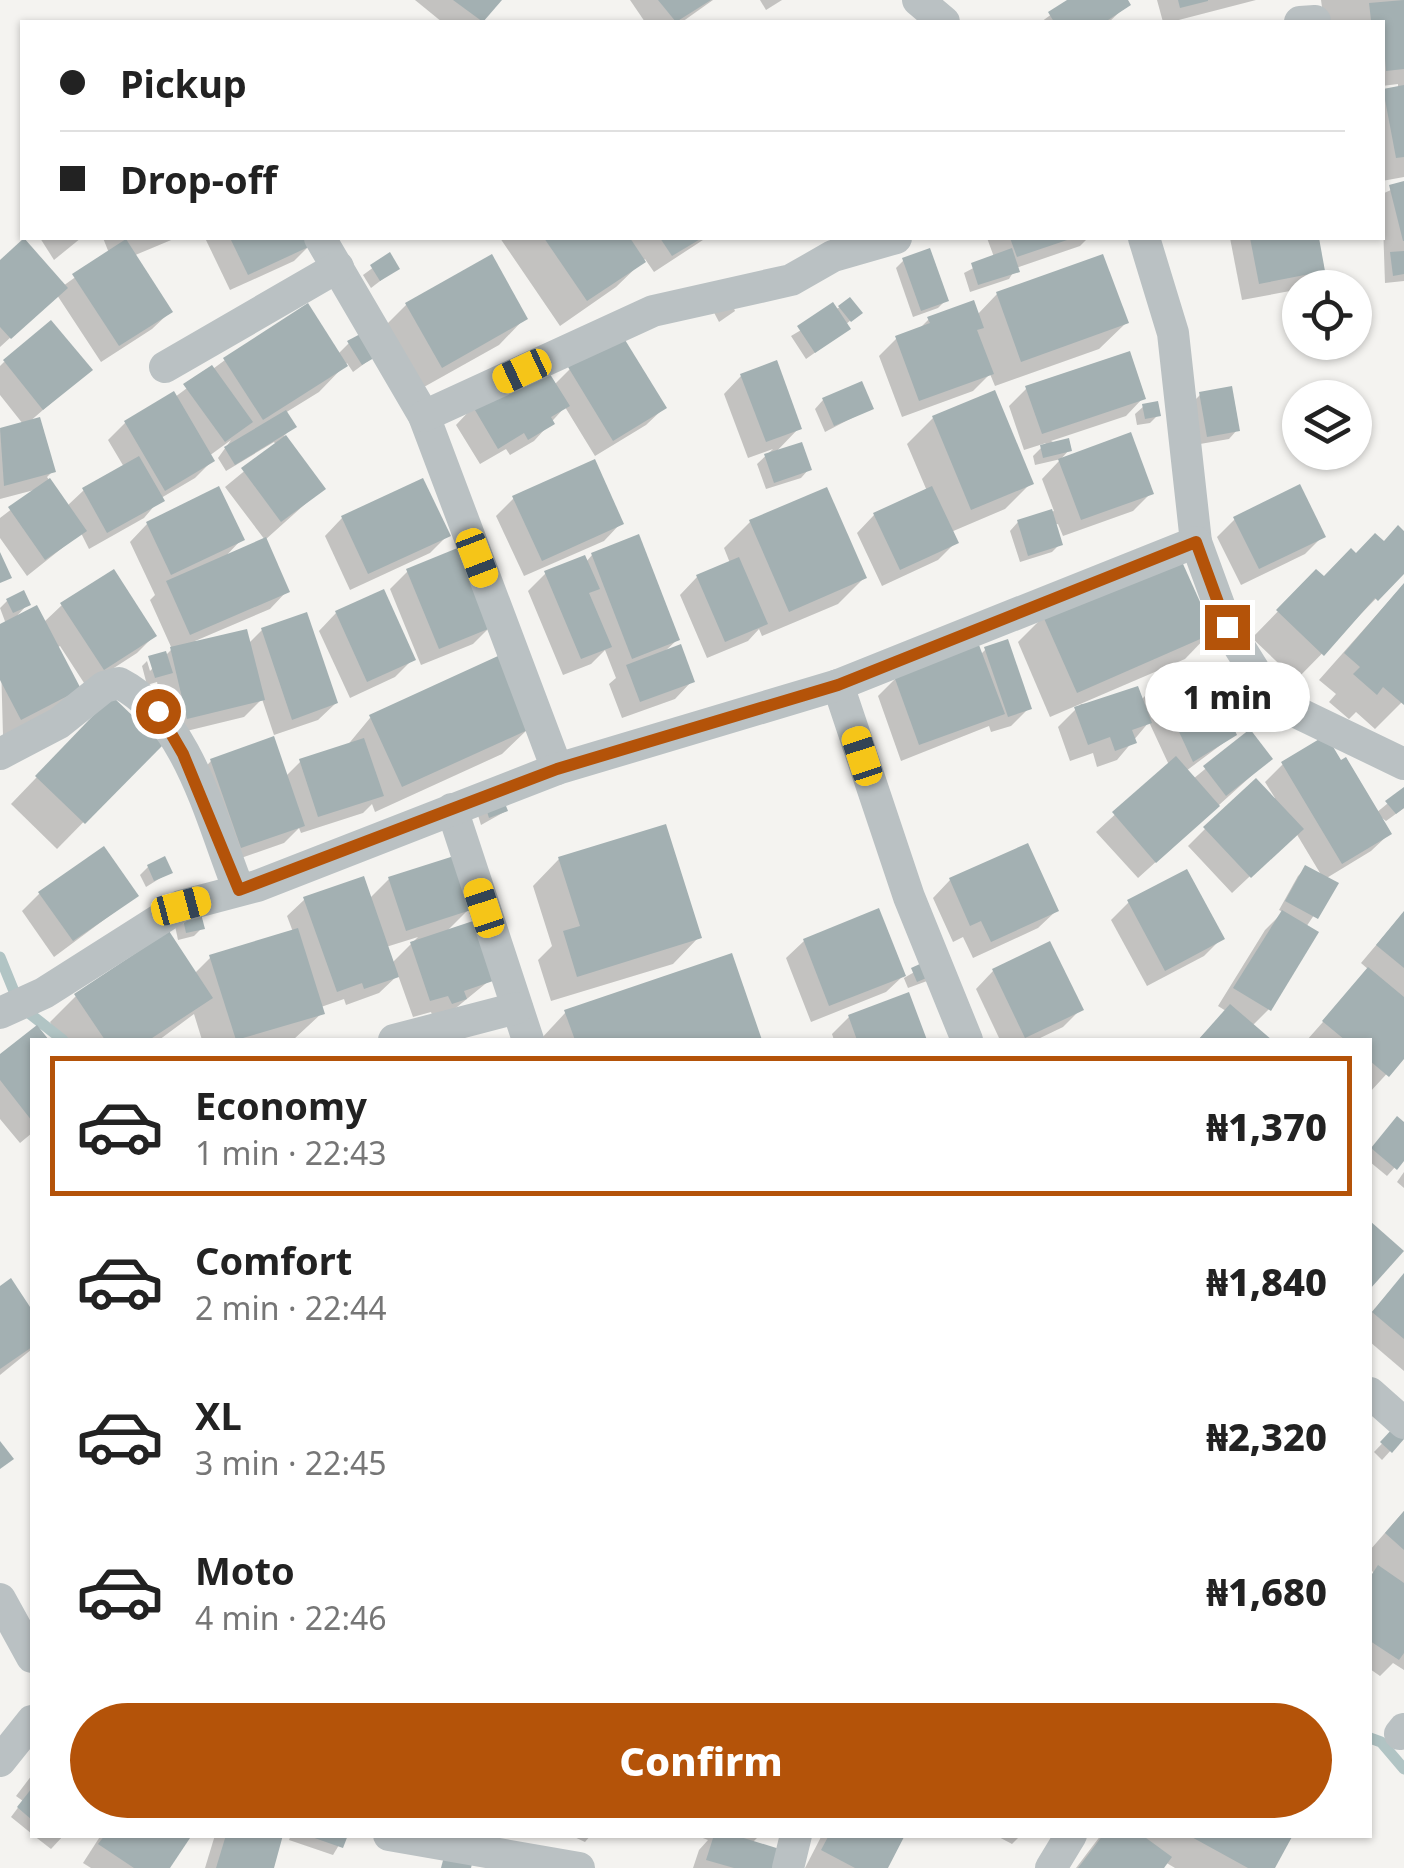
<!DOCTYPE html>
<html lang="en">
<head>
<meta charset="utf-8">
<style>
	:root { --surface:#fff; --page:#f2f2f2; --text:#222; --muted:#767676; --line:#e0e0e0; --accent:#b45309 }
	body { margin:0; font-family:"Noto Sans",sans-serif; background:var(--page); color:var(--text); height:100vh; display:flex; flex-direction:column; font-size:38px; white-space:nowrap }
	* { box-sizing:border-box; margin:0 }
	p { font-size:32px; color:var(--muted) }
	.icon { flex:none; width:55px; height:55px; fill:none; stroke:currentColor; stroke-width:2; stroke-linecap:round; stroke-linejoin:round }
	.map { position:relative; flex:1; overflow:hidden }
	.panel { position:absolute; left:30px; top:1038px; width:1342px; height:800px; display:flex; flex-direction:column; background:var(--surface); border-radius:0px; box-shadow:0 2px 8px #0004 }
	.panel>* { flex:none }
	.guide { position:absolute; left:20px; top:20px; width:1365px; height:220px; border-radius:0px; box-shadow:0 2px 8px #0004; display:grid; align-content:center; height:220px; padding:0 40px; background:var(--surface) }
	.buttons { position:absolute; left:1282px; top:270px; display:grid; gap:20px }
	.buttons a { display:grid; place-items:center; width:90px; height:90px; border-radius:50%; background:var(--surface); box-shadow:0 2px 8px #0004; font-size:50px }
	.end { position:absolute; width:45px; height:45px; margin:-22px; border:12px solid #b45309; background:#fff; box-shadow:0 0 0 5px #fff }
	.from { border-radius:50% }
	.bubble { position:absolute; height:70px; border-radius:35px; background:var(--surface); box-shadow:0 2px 8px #0004; font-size:32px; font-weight:800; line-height:70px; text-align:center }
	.car { position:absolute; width:30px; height:60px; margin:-30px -15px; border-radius:12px; box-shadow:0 0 8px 2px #0007; background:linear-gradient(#f5c518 24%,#345 0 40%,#f5c518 0 76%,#345 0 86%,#f5c518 0) }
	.guide b { display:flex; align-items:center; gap:35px; height:95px; font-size:38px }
	.guide b+b { border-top:2px solid var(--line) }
	.guide i { width:25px; height:25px; background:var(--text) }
	ul { padding:18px 0 0; list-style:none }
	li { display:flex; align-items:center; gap:30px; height:140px; margin:0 20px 15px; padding:0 20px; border:5px solid transparent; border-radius:0px }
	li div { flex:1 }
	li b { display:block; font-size:38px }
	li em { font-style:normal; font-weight:800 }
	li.selected { border-color:var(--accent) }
	li>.icon { width:90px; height:90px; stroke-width:1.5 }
	.action { display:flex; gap:20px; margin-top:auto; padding:20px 40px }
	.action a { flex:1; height:115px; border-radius:60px; background:var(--accent); color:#fff; font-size:40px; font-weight:800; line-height:115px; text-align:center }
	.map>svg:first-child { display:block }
	.shadow { fill:#0003; fill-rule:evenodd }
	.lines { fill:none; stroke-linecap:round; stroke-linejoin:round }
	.stream { stroke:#b1c4c4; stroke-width:11 }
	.building { fill:#a3b0b2 }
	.street { stroke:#bac1c3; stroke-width:32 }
	.route { stroke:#b45309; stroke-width:12 }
</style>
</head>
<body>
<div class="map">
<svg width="1404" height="1868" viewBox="0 0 1404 1868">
	<rect width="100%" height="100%" fill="#f4f3f0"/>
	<!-- shadow -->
	<g class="shadow">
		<polygon points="415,0 499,0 480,22 442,22"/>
		<polygon points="630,0 713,0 682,22 645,22"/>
		<polygon points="760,0 782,0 766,10"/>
		<polygon points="1071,0 1125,0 1128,4 1109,22 1041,22"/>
		<polygon points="1157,0 1256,0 1171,22 1163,22"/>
		<polygon points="1321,0 1404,0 1404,177 1382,181 1382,93 1398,88 1398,84 1382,86 1382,22 1324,22"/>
		<polygon points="1404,184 1404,281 1385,283 1382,194"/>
		<polygon points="40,238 81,238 54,260"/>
		<polygon points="103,238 176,238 133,256 170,312 152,329 101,362 57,295 0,347 0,263 63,286 109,253"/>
		<polygon points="205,238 309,238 312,243 294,261 230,290"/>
		<polygon points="500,238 706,238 654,272 645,259 616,287 560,326"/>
		<polygon points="987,238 1088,238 1080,246 1016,268 1009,279 970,292 964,273 994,257"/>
		<polygon points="1230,238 1316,238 1322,271 1306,288 1242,300"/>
		<polygon points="389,256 397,268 371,288 363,275"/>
		<polygon points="491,257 525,318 499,345 415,392 380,331 406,305"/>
		<polygon points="904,260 946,300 938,308 913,317 896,268"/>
		<polygon points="726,291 735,311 719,322 709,303"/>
		<polygon points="997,294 1126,323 1099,349 995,386 990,374 973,391 902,417 879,356 897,338 917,331 929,319 977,315"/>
		<polygon points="850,301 859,313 845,325 848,329 806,359 791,336"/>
		<polygon points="349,343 376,355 353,372 347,363 319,392 285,413 293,426 284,436 323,488 265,540 225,487 276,445 274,442 226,471 218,458 231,440 209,456 212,461 195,478 161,498 144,518 89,549 81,533 27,576 0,538 0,518 38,489 0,499 0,430 23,424 0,395 0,366 4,362 89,370 28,423 53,471 47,477 67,506 84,490 124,467 108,440 125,423 175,397 225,360 338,354"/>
		<polygon points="570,369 664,408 646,425 595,456 565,407 534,441 510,455 506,449 480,464 456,425 473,407 554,385"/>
		<polygon points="741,376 799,428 774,454 809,469 801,478 766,489 757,464 773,449 748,458 724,394"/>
		<polygon points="1026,389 1143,398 1126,416 1051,441 1069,450 1061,459 1035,465 1033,456 1046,443 1024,450 1009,406"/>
		<polygon points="1201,394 1237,430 1229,439 1200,444 1192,403"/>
		<polygon points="823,400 871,408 825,432 815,409"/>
		<polygon points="1144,406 1158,415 1150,423 1137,425 1135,414"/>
		<polygon points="933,418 1031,483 1005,509 951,532 956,542 938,560 882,586 857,533 874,515 927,491 907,444"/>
		<polygon points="1059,461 1151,493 1133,511 1063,536 1058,524 1054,525 1060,544 1052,552 1020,562 1010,531 1018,522 1054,511 1042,479"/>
		<polygon points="514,498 621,523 604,541 524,576 496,516"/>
		<polygon points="342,518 448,535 430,553 350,590 325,536"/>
		<polygon points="1235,519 1323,536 1305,554 1241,585 1217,537"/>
		<polygon points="750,522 864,578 838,604 762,636 759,629 748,641 707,658 680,595 697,577 730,563 724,548"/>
		<polygon points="147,524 242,539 224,558 287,591 270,609 195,641 248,644 262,630 336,703 318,720 274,735 262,699 244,717 170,735 157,682 147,685 142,666 147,661 150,671 172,649 150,600 155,595 130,542"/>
		<polygon points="1404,534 1404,570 1296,680 1252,638 1316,572 1323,579 1355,556"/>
		<polygon points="592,555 678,639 663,653 692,681 675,699 622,718 609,684 616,678 605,650 591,664 563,675 528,591 546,573 586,562"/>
		<polygon points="408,571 490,627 473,644 421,665 390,589"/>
		<polygon points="1404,584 1404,700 1375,729 1356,712 1349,719 1329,702 1336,694 1319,680"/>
		<polygon points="7,601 28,604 14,619 43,623 62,605 154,636 137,653 86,686 60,646 56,648 78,688 60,706 3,736 0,627 6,624 0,608"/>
		<polygon points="336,613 413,659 395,677 350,698 319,631"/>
		<polygon points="1044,616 1211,632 1185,659 1050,717 1018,642"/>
		<polygon points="986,649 1029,708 1011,726 991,732 989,726 901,761 878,696 895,679 980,655"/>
		<polygon points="1181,673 1234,735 1186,771 1193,779 1249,733 1270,759 1138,878 1096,832 1169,765 1149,722 1117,760 1097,767 1093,753 1070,761 1058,727 1081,704 1141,700 1157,684"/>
		<polygon points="112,699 159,745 57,849 11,804"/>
		<polygon points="370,718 529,728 502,754 375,812 372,804 363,813 301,833 299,828 284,843 224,864 194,779 211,761 285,777 300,762 346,747"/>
		<polygon points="1283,764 1376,813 1404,790 1404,808 1386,821 1377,814 1389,834 1371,851 1325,879 1335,884 1306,927 1269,1009 1252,1026 1269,1040 1198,1040 1226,1011 1218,1006 1265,930 1283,912 1279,910 1298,876 1306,868 1323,878 1296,833 1232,893 1188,846 1205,829 1275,798 1265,782"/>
		<polygon points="476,809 506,811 481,825"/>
		<polygon points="559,859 699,937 673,964 551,1001 538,960 552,946 533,886"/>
		<polygon points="148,867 170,872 146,887 140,875"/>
		<path d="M389,879L469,909L445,933L490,980L446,1016L434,1020L431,1012L413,1017L398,975L379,993L346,1005L344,999L321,1007L322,1013L293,1040H202L194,1014L159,1040H61L50,1022L76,996L194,974L211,957L293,932L287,916L305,899H369ZM418,937L392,963L386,947Z"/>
		<polygon points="950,880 1056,911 1038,928 973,958 963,937 953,942 933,898"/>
		<polygon points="39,894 136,896 54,957 22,911"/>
		<polygon points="1129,902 1222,938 1204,956 1147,986 1111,920"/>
		<polygon points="877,912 904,978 930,963 927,981 908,988 903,976 886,992 811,1022 786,958 804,941"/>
		<polygon points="1404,912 1404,1055 1370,1092 1370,1040 1307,1040 1369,970 1361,963"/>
		<polygon points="174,921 202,928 194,936 178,940"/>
		<polygon points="1049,944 1080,1010 1063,1027 1036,1040 1000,1040 976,989 993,971"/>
		<polygon points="566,1012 760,1040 540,1040"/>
		<polygon points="849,1017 925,1040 834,1040 832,1034"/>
		<polygon points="36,1028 46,1040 32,1040 32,1133 20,1143 0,1119 0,1058"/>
		<polygon points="1404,1125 1404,1157 1387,1176 1370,1162 1370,1151 1389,1128"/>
		<polygon points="1404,1172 1404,1188 1397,1182"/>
		<polygon points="1404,1275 1404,1371 1370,1342 1370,1314"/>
		<polygon points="10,1282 32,1315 32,1349 0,1375 0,1289"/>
		<polygon points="1395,1430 1403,1437 1382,1460 1374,1452"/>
		<polygon points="1404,1511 1404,1670 1393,1663 1380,1676 1370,1669 1370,1577 1374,1573 1370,1569 1370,1550"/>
		<polygon points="32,1775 32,1834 11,1817 23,1801 16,1796"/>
		<polygon points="33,1835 64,1835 51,1849"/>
		<polygon points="101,1835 189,1835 167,1868 91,1868 83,1863"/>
		<polygon points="215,1835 281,1835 271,1868 205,1868"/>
		<polygon points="291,1835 345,1835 333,1855 289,1840"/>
		<polygon points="570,1835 591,1835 585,1842"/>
		<polygon points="695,1835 760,1835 752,1843 779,1868 693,1868 699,1850 708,1840"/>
		<polygon points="822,1835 902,1835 885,1868 805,1868"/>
		<polygon points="995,1835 1021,1835 1012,1844"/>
		<polygon points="1101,1835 1290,1835 1272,1868 1175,1868 1165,1862 1161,1868 1076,1868"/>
	</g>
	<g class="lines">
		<!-- stream -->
		<g class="stream">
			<polyline points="0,957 20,1006 63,1040"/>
			<polyline points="1370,1738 1381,1742 1404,1769"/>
		</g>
	</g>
	<!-- building -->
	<g class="building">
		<polygon points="453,0 502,0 483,22"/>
		<polygon points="658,0 711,0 676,22"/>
		<polygon points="1067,0 1128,0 1131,5 1105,22 1054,22 1048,12"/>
		<polygon points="1178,0 1208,0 1208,1 1180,8"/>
		<polygon points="1404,0 1404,69 1386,71 1382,22 1371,20 1369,3"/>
		<polygon points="1404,85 1404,157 1396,158 1383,89"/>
		<polygon points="1404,181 1404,241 1403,241 1389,185"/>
		<polygon points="24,238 68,288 11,339 0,327 0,260"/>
		<polygon points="230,238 312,238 315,244 248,275"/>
		<polygon points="544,238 630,238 646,262 587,301"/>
		<polygon points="660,238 702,238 672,256"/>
		<polygon points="1010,238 1073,238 1017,257"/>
		<polygon points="1250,238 1319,238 1325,271 1259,284"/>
		<polygon points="126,239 173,312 119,346 72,274"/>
		<polygon points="930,248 949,301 921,311 902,258"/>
		<polygon points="1012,248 1020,272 978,285 971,263"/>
		<polygon points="1404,251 1404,274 1393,276 1390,252"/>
		<polygon points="390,252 400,269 380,281 370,265"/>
		<polygon points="492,254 528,319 442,368 405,303"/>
		<polygon points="1103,254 1129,323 1021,362 996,292"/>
		<polygon points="850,297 863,313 851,322 838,306"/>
		<polygon points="974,300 984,328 977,330 994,374 919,401 895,336 930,323 927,317"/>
		<polygon points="833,302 851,329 815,353 797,326"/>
		<polygon points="308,303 348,366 263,420 223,358"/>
		<polygon points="51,320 93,370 43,410 3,360"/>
		<polygon points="364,332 379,355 362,365 347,341"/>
		<polygon points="622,335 667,408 613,441 568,367"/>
		<polygon points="1130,351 1146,399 1042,434 1025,386"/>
		<polygon points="777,360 802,429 766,442 740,374"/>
		<polygon points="543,363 570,406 551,417 555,424 528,440 524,433 498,449 472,405"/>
		<polygon points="212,365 253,422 225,442 183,384"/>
		<polygon points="862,381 874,409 834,426 822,398"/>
		<polygon points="1232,386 1240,431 1207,437 1199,392"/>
		<polygon points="995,390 1034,484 971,510 932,416"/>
		<polygon points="174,391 215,461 165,491 124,421"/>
		<polygon points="1158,401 1161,416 1145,419 1142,404"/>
		<polygon points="286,410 297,427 235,465 224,447"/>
		<polygon points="40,417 56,472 4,486 0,428"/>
		<polygon points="1131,432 1154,494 1081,520 1058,459"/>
		<polygon points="286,435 326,489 281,522 241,468"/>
		<polygon points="1069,438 1072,451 1043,458 1040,445"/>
		<polygon points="802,442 812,470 774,483 764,454"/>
		<polygon points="139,456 165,501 107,533 82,488"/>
		<polygon points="595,459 624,524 542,561 512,496"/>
		<polygon points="50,478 87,531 45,560 8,507"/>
		<polygon points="423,478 451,536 368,574 341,516"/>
		<polygon points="1300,484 1326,537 1259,569 1233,517"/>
		<polygon points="219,486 245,540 171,575 146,522"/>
		<polygon points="932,486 959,543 900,570 873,513"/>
		<polygon points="827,487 867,578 789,612 749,520"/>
		<polygon points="1052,509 1063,545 1028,556 1017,520"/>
		<polygon points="1398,525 1404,531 1404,574 1378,601 1375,598 1324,656 1276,610 1316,569 1324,576 1351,548 1356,553 1375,533 1384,541"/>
		<polygon points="639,534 680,640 632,659 591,553"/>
		<polygon points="266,537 290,592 190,635 166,581"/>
		<polygon points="460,547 493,627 439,649 406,569"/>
		<polygon points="0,552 12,578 0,583"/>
		<polygon points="585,555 600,589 589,593 612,647 581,659 544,571"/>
		<polygon points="1179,555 1214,633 1077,693 1042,614"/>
		<polygon points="739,557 768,624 725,642 696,575"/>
		<polygon points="114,569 157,636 104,670 60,603"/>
		<polygon points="1404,583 1404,705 1383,687 1377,695 1353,674 1360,667 1344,653"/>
		<polygon points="384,589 416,660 367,682 335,611"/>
		<polygon points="24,590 31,605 13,613 6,599"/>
		<polygon points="37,605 81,689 21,720 0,680 0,624"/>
		<polygon points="307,612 338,703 292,720 261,628"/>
		<polygon points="247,629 265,700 187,719 170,647"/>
		<polygon points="1008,639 1032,709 1008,717 984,647"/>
		<polygon points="681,644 695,682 640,702 626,665"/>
		<polygon points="979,645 1005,714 919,745 894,676"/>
		<polygon points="166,651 173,673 155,678 148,656"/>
		<polygon points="498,656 532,728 402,787 369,715"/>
		<polygon points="1182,669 1188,680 1207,671 1237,735 1193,762 1156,682"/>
		<polygon points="1138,686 1152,723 1132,730 1137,743 1115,751 1110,737 1088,745 1074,707"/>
		<polygon points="112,696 163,745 85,824 35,776"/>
		<polygon points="1250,729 1273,759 1226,796 1203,766"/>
		<polygon points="1326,735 1341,760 1346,757 1392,834 1342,864 1281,762"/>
		<polygon points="274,736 305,826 241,848 210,759"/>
		<polygon points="364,738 384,796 318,817 299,759"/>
		<polygon points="1176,756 1220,806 1156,863 1112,812"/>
		<polygon points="1256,778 1304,829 1251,878 1203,827"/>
		<polygon points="1404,787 1404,808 1396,814 1385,801"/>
		<polygon points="501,793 508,811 489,818 483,799"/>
		<polygon points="666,824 702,938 577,977 563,931 580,926 558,857"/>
		<polygon points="1028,843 1059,911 991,942 981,921 970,926 949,878"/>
		<polygon points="104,846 139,896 73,941 38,892"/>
		<polygon points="165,856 173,873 154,881 147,865"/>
		<polygon points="454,856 471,910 406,931 388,877"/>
		<polygon points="1305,865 1339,883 1318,919 1285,901"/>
		<polygon points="1187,869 1225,939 1165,971 1127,900"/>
		<polygon points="364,876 399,977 364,989 362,983 337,992 303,897"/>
		<polygon points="199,906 205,929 186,933 181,910"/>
		<polygon points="879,908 906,976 829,1006 803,939"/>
		<polygon points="1282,910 1319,932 1271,1011 1233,988"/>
		<polygon points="1404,911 1404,968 1376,945"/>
		<polygon points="473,921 493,981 464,991 467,999 452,1004 448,996 430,1001 410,942"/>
		<polygon points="298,928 325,1014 236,1040 209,955"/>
		<polygon points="169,931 213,998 149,1040 105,1040 74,994"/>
		<polygon points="1050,941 1084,1010 1025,1038 992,969"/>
		<polygon points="732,953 762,1040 575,1040 564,1010"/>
		<polygon points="931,959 938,973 917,982 911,968"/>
		<polygon points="1368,967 1404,997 1404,1059 1389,1077 1370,1061 1370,1040 1345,1040 1322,1021"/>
		<polygon points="909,992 927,1040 857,1040 848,1015"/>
		<polygon points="1230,1004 1272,1040 1198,1040"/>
		<polygon points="37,1025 49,1040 32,1040 32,1121 0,1080 0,1054"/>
		<polygon points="1397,1116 1404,1122 1404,1161 1397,1170 1371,1148"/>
		<polygon points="1370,1221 1404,1251 1370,1289"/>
		<polygon points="1404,1273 1404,1339 1372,1312"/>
		<polygon points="11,1278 32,1310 32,1347 0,1369 0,1286"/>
		<polygon points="1394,1427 1404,1439 1392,1453 1380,1442"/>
		<polygon points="0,1441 14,1459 0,1469"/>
		<polygon points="1404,1511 1404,1550 1385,1533"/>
		<polygon points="1378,1565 1404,1583 1404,1653 1399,1660 1370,1641 1370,1577"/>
		<polygon points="32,1788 32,1820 17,1807"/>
		<polygon points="105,1835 192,1835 170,1868 134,1868 98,1844"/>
		<polygon points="226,1835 283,1835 274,1868 216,1868"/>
		<polygon points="306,1835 348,1835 343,1848"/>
		<polygon points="714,1835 734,1835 786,1851 781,1868 734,1868 706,1860"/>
		<polygon points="829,1835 905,1835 888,1868 855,1868 821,1850"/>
		<polygon points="1103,1835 1142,1835 1172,1857 1164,1868 1078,1868"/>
		<polygon points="1188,1835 1293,1835 1275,1868 1248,1868"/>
		<polygon points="448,1841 476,1848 471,1868 441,1868"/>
	</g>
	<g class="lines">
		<!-- street -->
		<g class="street">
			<polyline points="918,0 944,22"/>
			<polyline points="1300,22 1315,21"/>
			<polyline points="320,238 424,416 557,769"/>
			<polyline points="1144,238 1173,333 1196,542 1227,627 1273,701 1404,764"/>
			<polyline points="165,367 338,267"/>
			<polyline points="424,416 653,311 791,280 833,256 896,238"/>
			<polyline points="838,685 909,897 967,1040"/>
			<path d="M0,754L59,723L104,687L119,683C189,719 211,821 239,890"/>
			<polyline points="452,809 528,1040"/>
			<polyline points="0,1013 44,993 181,906 257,886 557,769 838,685 1196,542"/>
			<polyline points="394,1040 517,1008"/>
			<polyline points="1370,1393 1404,1423"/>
			<polyline points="0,1599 32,1657"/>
			<polyline points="1400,1734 1404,1729"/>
			<polyline points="0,1761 32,1721"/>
			<polyline points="389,1835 579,1868"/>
			<polyline points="788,1868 796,1835"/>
			<polyline points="1051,1868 1071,1835"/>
		</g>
	</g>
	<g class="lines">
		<!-- route -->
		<polyline class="route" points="158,711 183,754 239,890 557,769 838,685 1196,542 1227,627"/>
	</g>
</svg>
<div class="buttons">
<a><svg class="icon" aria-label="locate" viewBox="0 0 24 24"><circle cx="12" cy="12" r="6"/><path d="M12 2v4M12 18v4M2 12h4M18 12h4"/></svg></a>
<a><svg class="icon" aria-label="layers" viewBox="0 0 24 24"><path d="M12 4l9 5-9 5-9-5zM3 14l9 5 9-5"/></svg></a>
</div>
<i class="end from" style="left:158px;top:711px"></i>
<i class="end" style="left:1227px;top:627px"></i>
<div class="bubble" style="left:1145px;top:662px;width:165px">1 min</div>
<i class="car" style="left:522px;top:371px;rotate:245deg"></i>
<i class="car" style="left:477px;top:558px;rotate:159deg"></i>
<i class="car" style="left:862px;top:756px;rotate:342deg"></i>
<i class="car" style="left:181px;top:906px;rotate:75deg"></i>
<i class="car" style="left:484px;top:908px;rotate:342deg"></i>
<div class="guide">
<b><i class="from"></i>Pickup</b>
<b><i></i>Drop-off</b>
</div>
<section class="panel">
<ul>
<li class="selected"><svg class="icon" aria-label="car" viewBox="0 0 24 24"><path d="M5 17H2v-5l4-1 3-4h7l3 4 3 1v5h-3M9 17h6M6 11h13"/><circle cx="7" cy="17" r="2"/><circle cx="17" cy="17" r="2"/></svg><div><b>Economy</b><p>1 min · 22:43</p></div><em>₦1,370</em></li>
<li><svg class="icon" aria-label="car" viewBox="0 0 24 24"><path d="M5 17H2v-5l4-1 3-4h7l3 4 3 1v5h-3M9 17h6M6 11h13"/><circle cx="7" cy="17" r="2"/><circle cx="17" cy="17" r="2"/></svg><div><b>Comfort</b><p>2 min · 22:44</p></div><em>₦1,840</em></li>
<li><svg class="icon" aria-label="car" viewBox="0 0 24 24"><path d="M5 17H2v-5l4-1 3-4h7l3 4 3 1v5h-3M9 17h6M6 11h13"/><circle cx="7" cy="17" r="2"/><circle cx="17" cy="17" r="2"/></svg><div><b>XL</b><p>3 min · 22:45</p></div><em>₦2,320</em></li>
<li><svg class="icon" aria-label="car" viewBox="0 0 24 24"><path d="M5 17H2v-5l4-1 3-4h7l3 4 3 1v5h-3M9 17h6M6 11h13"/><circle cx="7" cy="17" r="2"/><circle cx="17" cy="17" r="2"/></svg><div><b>Moto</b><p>4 min · 22:46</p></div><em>₦1,680</em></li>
</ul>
<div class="action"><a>Confirm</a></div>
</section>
</div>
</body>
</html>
